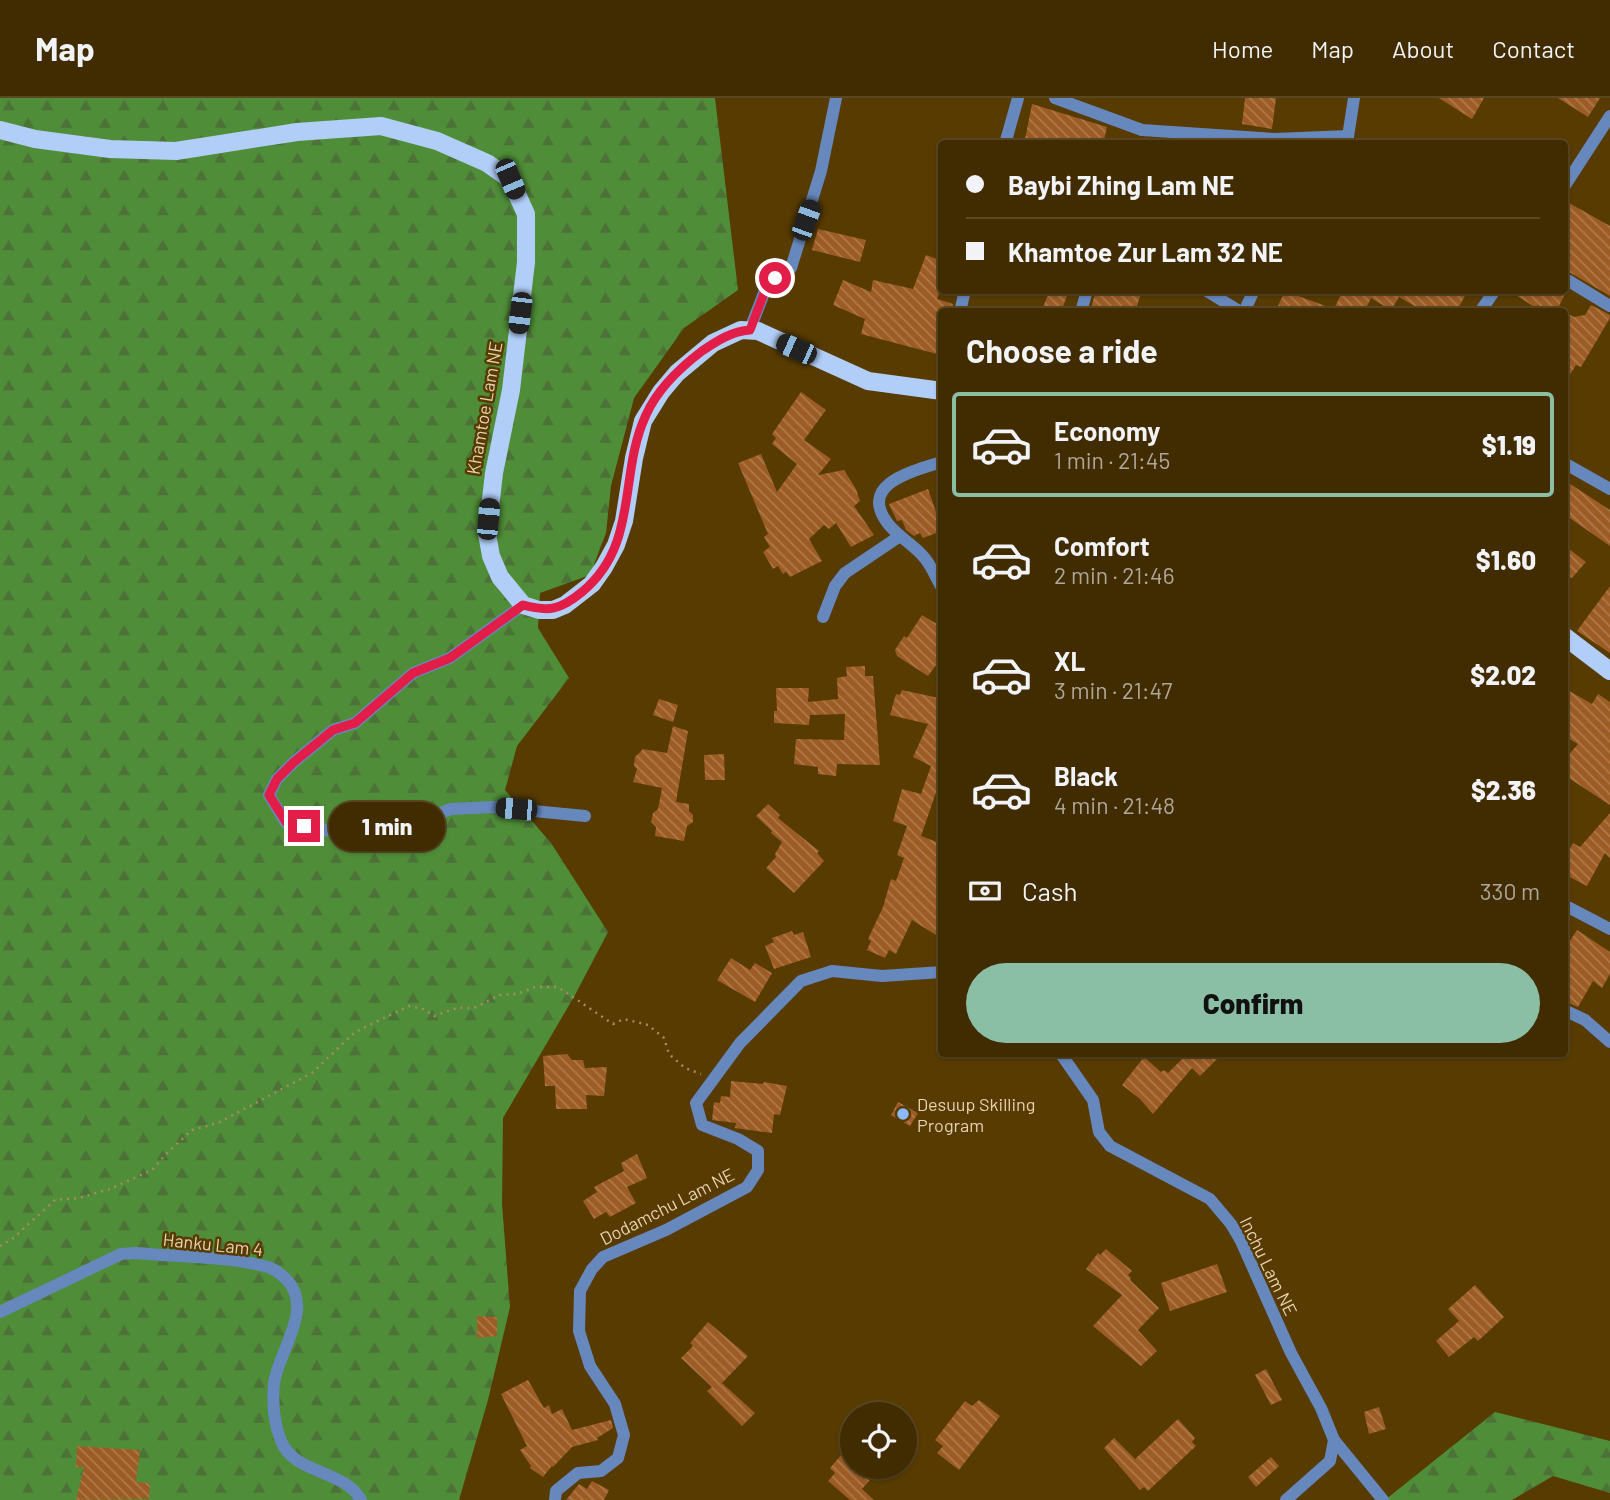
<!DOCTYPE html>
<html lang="en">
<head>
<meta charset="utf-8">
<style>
	:root { --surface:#412c01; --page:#4c3810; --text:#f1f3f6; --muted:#aea799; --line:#5a4823; --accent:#8abfa5 }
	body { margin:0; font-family:Barlow,sans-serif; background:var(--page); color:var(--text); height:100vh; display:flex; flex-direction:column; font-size:26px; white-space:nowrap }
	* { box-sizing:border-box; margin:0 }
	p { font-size:23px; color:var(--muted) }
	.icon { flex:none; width:38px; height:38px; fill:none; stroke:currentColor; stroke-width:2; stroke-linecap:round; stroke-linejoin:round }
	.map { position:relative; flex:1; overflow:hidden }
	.side { position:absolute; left:938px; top:210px; width:630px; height:749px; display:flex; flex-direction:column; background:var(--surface); border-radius:7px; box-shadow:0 2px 5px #0004,0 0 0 2px var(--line) }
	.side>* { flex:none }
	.top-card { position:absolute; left:938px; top:42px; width:630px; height:154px; border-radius:7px; box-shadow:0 2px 5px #0004,0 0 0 2px var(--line); display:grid; align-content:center; height:154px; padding:0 28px; background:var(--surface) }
	.controls { position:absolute; left:840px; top:1304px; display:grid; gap:14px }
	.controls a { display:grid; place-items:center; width:77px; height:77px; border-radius:50%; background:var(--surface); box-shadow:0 2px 5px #0004,0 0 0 2px var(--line); font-size:35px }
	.end { position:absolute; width:32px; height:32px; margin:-16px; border:9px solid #e11d48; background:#fff; box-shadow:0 0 0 4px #fff }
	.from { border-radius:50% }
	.bubble { position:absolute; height:49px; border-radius:24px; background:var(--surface); box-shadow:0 2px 5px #0004,0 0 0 2px var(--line); font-size:23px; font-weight:800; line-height:49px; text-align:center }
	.car { position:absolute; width:21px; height:42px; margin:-21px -10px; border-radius:9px; box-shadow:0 0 5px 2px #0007; background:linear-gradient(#222 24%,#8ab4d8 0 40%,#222 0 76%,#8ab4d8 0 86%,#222 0) }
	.top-card b { display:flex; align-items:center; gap:24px; height:66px; font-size:26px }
	.top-card b+b { border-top:2px solid var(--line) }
	.top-card i { width:18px; height:18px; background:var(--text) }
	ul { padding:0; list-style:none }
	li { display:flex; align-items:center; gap:21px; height:105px; margin:0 14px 10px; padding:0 14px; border:4px solid transparent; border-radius:7px }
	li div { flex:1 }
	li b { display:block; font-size:26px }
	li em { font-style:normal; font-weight:800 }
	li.current { border-color:var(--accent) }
	li>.icon { width:63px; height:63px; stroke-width:1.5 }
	h2 { padding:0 28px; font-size:32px; line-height:84px }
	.pay { display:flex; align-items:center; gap:18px; height:77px; padding:0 28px; font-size:26px }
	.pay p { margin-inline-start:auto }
	.cta { display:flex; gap:14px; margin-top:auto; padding:14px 28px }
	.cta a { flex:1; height:80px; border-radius:42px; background:var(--accent); color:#111; font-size:28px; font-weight:800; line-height:80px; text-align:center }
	header { display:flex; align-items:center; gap:42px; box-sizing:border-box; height:98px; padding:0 35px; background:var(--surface); border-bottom:2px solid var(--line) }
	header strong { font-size:33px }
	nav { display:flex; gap:38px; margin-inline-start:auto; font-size:24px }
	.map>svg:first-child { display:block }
	.forest { fill:url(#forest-firs) }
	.building { fill:url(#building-back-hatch) }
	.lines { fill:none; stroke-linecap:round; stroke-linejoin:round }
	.path { stroke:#a58c60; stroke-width:2.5; stroke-dasharray:2 5; stroke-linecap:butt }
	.minor { stroke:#6688bc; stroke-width:12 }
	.major { stroke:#b1cef8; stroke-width:18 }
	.route { stroke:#e11d48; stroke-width:9 }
	.poi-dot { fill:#8cb9fc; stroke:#573b01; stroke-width:2.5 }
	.labels { text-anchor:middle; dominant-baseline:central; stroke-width:5; stroke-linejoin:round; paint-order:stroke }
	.street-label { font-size:18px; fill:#e6d1b1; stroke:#573b01 }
	.poi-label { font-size:18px; fill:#e6d1b1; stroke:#573b01; text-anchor:start }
</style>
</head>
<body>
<header>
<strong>Map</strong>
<nav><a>Home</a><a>Map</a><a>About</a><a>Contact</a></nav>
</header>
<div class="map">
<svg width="1610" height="1402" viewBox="0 0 1610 1402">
	<defs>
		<pattern id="forest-firs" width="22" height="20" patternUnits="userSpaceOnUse" patternTransform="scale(1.75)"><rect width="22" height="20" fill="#4f8d38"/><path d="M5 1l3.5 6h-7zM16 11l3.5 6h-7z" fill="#4c7237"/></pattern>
		<pattern id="building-back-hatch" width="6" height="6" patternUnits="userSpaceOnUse" patternTransform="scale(1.75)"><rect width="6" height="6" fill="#9c5c24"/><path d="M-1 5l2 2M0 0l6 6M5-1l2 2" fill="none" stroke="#ae7a4b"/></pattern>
	</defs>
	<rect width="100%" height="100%" fill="#573b01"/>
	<!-- forest -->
	<g class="forest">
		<polygon points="0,0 715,0 738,192 684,230 634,300 611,388 606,435 590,477 540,495 538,530 569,580 517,648 505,692 551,745 608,834 575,897 503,1020 502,1106 510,1209 488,1302 459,1402 0,1402"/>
		<polygon points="1495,1314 1610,1343 1610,1395 1553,1378 1512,1402 1385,1402"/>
	</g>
	<!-- building -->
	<g class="building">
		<polygon points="1245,0 1276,0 1272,31 1242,26"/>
		<polygon points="1439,0 1484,0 1472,21"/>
		<polygon points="1558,0 1600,0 1588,19"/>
		<polygon points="1032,6 1107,29 1103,46 1024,46"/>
		<polygon points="1569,105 1610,128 1610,198 1564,171 1564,112"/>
		<polygon points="818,131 866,142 860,164 812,152"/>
		<polygon points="926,157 942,163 942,188 937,201 953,206 951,214 942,214 942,238 937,256 861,236 865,221 833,207 843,182 871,194 873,182 913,191"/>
		<polygon points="1050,192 1069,192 1061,214 1041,214"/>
		<polygon points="1096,192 1142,192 1135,214 1090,214"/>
		<polygon points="1343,192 1456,192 1465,198 1456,214 1425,214 1399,199 1391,212 1371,200 1364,214 1283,214 1278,208 1283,197 1287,194 1334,211"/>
		<polygon points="1508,192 1567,192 1556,214 1548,214 1538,207 1536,210"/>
		<polygon points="1591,207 1610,217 1610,220 1581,269 1576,267 1564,286 1564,213 1574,219 1585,217"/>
		<polygon points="801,294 826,312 804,342 831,361 818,377 844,372 856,391 860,403 854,408 874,437 851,449 836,425 829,431 824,427 809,441 822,463 790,479 786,474 783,476 778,468 773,471 763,454 770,449 764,439 768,436 738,365 761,356 777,394 797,366 772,346 776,340 772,336"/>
		<polygon points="1564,382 1610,412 1610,448 1564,416"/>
		<polygon points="928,391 936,414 942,412 942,433 923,440 920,435 914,438 906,432 902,422 897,423 889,406"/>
		<polygon points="1564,447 1586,464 1572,480 1564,475"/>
		<polygon points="1610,488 1610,555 1577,533"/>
		<polygon points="922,517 942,529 942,559 928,578 897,558 895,552 904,538 907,540"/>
		<polygon points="865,568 865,578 873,578 880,667 837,666 836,678 818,676 818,669 794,666 796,641 844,642 845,616 810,617 809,627 774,625 774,613 777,613 776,590 809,590 808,604 838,601 837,580 847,578 846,569"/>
		<polygon points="1564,590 1592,606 1598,596 1610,604 1610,707 1564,677 1564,662 1578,646 1564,638"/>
		<polygon points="902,592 939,600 942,595 942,677 921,738 942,746 942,828 936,837 912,822 896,856 889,852 885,860 867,852 871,843 868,841 883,809 891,781 896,783 904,760 897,757 907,728 893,723 902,691 921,696 931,668 913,659 928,626 890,617 896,596 900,597"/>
		<polygon points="659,601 678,607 673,624 653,617"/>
		<polygon points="673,628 688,633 676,704 689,706 689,713 693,717 693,724 687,728 684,743 655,738 656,729 651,724 653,715 658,711 662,690 633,684 637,671 634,668 635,659 643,651 667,655"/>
		<polygon points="724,656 725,682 705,682 704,657"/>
		<polygon points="768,706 780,717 778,720 819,753 817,755 824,763 794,795 766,770 776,759 775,756 782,744 771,735 772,733 756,718"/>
		<polygon points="1610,715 1610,760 1605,755 1587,788 1564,776 1564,761 1573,745 1580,749"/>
		<polygon points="1577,832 1610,854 1610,876 1602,890 1593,883 1578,909 1564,903 1564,852"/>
		<polygon points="792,833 794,837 803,834 811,859 774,871 765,848 774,844 772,840"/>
		<polygon points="731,860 750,872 755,865 772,875 755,904 717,882"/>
		<polygon points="567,956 572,962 583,962 585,970 607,969 604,998 586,997 587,1011 556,1011 555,988 545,988 543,958"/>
		<polygon points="1187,956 1222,956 1200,978 1192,970 1153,1016 1140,1001 1122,987 1144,959 1161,974 1164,972 1168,975"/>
		<polygon points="731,983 763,986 764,984 787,988 780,1017 774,1016 772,1035 735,1030 736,1025 712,1022 714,1004 720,1005 721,998 730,999"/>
		<polygon points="898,1004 918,1015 910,1028 891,1017"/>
		<polygon points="637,1056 647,1080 627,1089 636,1105 610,1119 606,1114 594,1121 583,1103 597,1094 594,1089 624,1073 621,1065"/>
		<polygon points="1106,1151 1132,1173 1128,1177 1131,1180 1130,1182 1159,1210 1138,1232 1157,1253 1141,1268 1093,1228 1122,1197 1086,1171 1098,1155 1100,1157"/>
		<polygon points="1217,1166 1227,1194 1170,1213 1161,1185"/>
		<polygon points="1475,1187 1504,1219 1478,1243 1474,1239 1449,1259 1436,1243 1459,1223 1448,1211"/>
		<polygon points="477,1218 497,1219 497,1238 477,1240"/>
		<polygon points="708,1224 748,1258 722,1285 755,1315 742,1328 707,1293 712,1289 681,1260 693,1248 690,1245"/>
		<polygon points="1266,1271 1282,1302 1271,1307 1255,1277"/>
		<polygon points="528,1282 544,1310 549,1307 552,1316 562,1311 572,1332 611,1322 613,1330 597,1340 598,1342 572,1349 553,1369 552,1368 543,1379 530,1370 531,1368 520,1352 527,1348 501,1296"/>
		<polygon points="979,1302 1000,1318 959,1372 937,1355 943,1348 935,1342 965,1303 972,1308"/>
		<polygon points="1379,1309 1386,1331 1369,1336 1364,1314"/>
		<polygon points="1178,1321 1195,1340 1192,1344 1196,1348 1148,1393 1144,1389 1140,1392 1104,1350 1114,1340 1135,1361"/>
		<polygon points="77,1348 140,1352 136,1384 150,1385 149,1401 76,1402 84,1369 76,1369"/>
		<polygon points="842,1356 852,1365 852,1368 871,1368 877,1374 862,1391 874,1402 850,1402 828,1383 835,1375 830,1370"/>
		<polygon points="1271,1359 1279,1368 1256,1389 1248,1379"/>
		<polygon points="592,1383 609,1392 604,1402 566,1402 579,1386 587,1391"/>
	</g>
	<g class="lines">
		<!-- path -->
		<polyline class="path" points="0,1148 12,1141 55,1102 79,1100 110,1091 152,1072 165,1057 192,1032 218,1025 312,975 355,934 409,908 423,911 434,918 457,910 474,910 500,897 517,896 535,889 558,889 613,926 624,921 648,927 664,940 669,956 685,970 701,976"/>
		<!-- minor -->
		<g class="minor">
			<polyline points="1055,0 1142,32 1275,41 1348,38"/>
			<polyline points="1347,45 1354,0"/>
			<polyline points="1005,46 1018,0"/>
			<polyline points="1564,89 1610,18"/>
			<polyline points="1564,180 1610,208"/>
			<polyline points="1205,192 1241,214"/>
			<polyline points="960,214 965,192"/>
			<polyline points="1081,214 1087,192"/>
			<polyline points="1244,214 1254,192"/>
			<polyline points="1480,214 1495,192"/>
			<polyline points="750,231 768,185 791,170 821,73 836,0"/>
			<path d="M942,364C913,373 856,386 889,427C898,438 912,446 922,457C931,466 935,478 942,490"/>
			<polyline points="1564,365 1610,391"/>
			<polyline points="523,507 450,560 413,575 355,625 333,632 294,664 277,681 269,697 286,725 341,735 381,736 451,711 493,709 585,718"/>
			<polyline points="823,519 835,488 845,475 900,438"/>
			<polyline points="942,705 942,706"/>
			<polyline points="1564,807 1610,831"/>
			<polyline points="1564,912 1585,922 1610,944"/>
			<polyline points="1061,956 1093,1002 1099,1034 1110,1048 1210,1101 1231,1126 1241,1143 1291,1255 1321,1310 1334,1342 1330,1363 1286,1402"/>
			<path d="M0,1214L121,1156L135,1155C178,1159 226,1158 268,1169C274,1171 281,1176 286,1181C315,1210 279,1252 274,1285C272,1305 274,1325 281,1343C295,1377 344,1371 361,1402"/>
			<polyline points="1334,1342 1383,1402"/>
			<polyline points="555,1402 556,1393 578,1375 601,1373 618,1360 624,1337 615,1306 590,1268 579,1233 580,1193 592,1171 603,1159 666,1132 747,1089 758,1072 758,1053 738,1041 702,1027 696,1005 740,945 801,883 832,873 882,878 942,874"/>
		</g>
		<!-- major -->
		<g class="major">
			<polyline points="0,32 35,41 110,51 176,53 297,34 381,28 437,43 487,65 510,81 526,116 526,164 511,292 494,375 487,436 491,458 500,479 523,507 539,512 553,512 565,507 592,486 604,469 616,447 624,423 634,360 643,323 661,294 677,275 713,245 741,232 758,233 868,283 942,293"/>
			<polyline points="1564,538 1610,573"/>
		</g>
	</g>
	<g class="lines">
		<!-- route -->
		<path class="route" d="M304,728L286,724L269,697L277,681L294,664L333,632L355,625L413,575L450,560L523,507C549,514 560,512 582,494C640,446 618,376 646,317C657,292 681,269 702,253C717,243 732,233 750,232L768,185L775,180"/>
	</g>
	<!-- markers -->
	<circle class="poi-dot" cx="903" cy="1016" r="7"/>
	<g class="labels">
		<!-- street labels -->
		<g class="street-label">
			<text transform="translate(484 310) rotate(-80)">Khamtoe Lam NE</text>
			<text transform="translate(667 1108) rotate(-27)">Dodamchu Lam NE</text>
			<text transform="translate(213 1146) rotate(6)">Hanku Lam 4</text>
			<text transform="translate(1269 1168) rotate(64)">Inchu Lam NE</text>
		</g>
		<!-- poi labels -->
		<g class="poi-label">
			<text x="917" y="1006">Desuup Skilling<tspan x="917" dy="21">Program</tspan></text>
		</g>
	</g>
</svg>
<div class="controls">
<a><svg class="icon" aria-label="locate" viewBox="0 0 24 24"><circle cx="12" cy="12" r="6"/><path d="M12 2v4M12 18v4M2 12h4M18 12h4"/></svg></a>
</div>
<i class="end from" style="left:775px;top:180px"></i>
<i class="end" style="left:304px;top:728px"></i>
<div class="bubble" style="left:329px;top:704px;width:116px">1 min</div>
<i class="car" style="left:510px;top:81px;rotate:157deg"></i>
<i class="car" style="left:806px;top:122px;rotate:20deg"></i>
<i class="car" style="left:520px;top:215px;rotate:187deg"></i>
<i class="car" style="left:796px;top:251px;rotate:294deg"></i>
<i class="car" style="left:488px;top:421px;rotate:5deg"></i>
<i class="car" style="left:516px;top:711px;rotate:275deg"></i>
<div class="top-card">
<b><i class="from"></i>Baybi Zhing Lam NE</b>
<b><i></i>Khamtoe Zur Lam 32 NE</b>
</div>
<section class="side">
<h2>Choose a ride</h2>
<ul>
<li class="current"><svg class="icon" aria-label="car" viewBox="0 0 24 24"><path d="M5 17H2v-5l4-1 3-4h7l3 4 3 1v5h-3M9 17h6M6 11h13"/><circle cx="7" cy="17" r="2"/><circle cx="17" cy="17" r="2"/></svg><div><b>Economy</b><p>1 min · 21:45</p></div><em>$1.19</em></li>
<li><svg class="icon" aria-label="car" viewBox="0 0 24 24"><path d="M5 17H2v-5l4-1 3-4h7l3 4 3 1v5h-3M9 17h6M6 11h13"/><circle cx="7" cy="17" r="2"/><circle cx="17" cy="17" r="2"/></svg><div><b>Comfort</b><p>2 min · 21:46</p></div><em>$1.60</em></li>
<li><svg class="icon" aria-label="car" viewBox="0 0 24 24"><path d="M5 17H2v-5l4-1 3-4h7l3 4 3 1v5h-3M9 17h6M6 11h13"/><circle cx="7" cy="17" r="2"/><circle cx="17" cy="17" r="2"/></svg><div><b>XL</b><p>3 min · 21:47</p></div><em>$2.02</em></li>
<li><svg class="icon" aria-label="car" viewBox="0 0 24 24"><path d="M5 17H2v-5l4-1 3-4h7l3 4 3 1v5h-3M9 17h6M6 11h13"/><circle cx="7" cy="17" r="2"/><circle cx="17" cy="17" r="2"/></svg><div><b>Black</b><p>4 min · 21:48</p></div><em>$2.36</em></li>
</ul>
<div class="pay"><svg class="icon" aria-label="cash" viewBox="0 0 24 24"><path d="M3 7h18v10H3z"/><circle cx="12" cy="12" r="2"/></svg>Cash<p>330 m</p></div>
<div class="cta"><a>Confirm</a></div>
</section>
</div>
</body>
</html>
